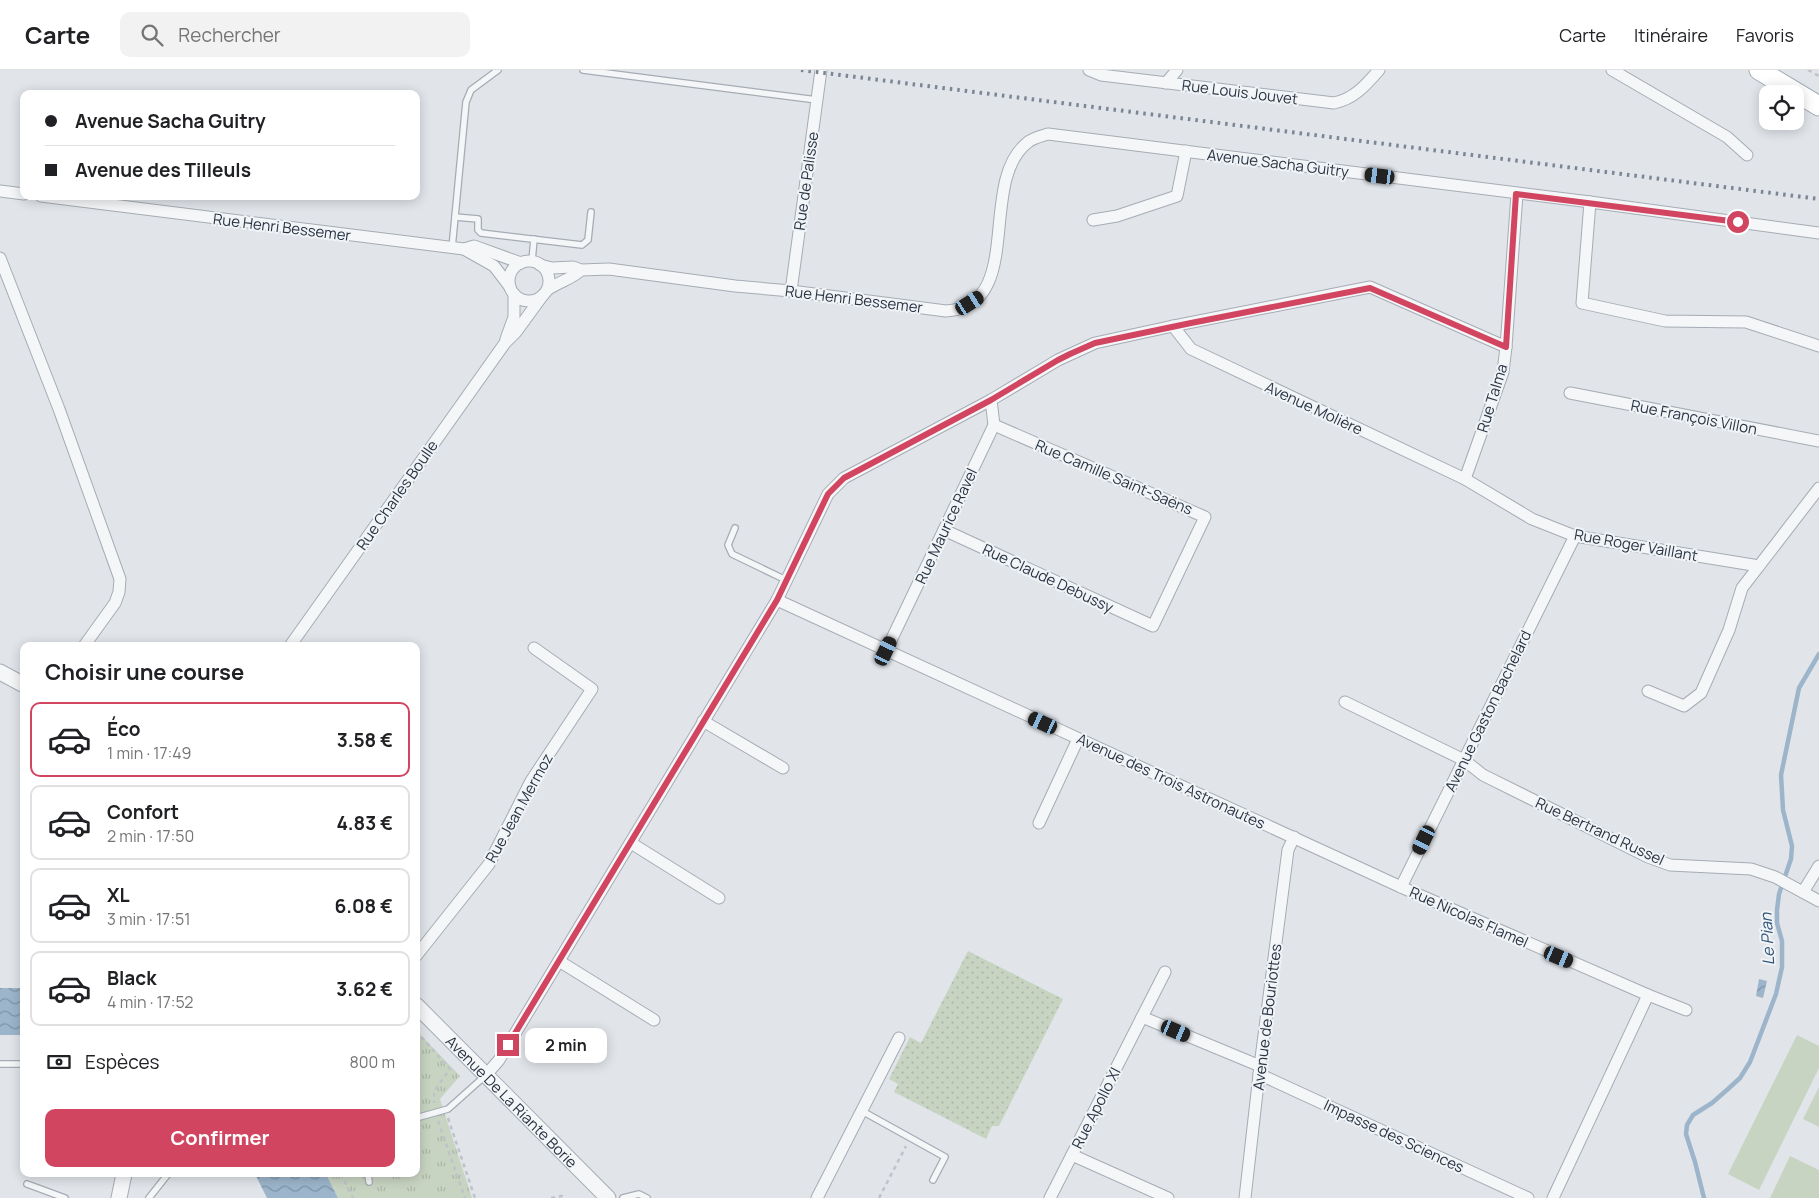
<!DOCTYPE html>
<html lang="fr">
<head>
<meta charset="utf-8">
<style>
	:root { --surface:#fff; --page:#f2f2f2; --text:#202124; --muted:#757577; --line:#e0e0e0; --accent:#d14560 }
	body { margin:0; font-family:Manrope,sans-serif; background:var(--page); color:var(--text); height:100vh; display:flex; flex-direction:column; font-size:19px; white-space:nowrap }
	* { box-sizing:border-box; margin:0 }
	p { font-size:16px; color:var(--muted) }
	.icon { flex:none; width:28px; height:28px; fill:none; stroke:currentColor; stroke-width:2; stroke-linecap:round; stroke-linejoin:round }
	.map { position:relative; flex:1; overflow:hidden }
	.panel { position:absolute; left:20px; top:572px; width:400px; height:535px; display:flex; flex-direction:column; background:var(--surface); border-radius:10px; box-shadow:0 2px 12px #0003 }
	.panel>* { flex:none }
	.hud { position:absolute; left:20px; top:20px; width:400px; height:110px; border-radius:10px; box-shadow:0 2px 12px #0003; display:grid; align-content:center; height:110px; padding:0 25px; background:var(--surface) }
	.buttons { position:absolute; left:1759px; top:15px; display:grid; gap:10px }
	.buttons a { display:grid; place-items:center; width:45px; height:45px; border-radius:10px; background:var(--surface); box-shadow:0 2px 12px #0003; font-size:25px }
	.end { position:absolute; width:22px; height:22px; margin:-11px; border:6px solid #d14560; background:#fff; box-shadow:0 0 0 2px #fff }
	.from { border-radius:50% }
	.bubble { position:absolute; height:35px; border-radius:10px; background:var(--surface); box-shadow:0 2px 12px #0003; font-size:16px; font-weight:700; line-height:35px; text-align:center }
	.car { position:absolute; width:15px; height:30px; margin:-15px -8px; border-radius:6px; box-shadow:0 0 4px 1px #0007; background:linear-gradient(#222 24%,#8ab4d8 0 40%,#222 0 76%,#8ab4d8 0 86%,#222 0) }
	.hud b { display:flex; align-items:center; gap:18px; height:48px; font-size:19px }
	.hud b+b { border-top:1px solid var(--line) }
	.hud i { width:12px; height:12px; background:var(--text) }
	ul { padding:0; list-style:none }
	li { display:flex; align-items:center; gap:15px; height:75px; margin:0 10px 8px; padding:0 15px; border:2px solid var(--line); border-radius:10px }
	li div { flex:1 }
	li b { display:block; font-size:19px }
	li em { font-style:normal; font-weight:700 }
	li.selected { border-color:var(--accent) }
	li>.icon { width:45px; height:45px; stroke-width:1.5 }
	h2 { padding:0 25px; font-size:22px; line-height:60px }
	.pay { display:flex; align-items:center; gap:12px; height:55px; padding:0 25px; font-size:19px }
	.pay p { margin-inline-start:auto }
	.primary-button { display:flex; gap:10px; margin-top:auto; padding:10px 25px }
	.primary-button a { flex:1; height:58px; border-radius:10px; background:var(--accent); color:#fff; font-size:20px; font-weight:700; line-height:58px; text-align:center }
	header { display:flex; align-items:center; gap:30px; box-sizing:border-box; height:70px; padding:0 25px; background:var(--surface); border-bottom:1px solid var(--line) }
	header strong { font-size:24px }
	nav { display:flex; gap:28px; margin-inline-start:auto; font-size:18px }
	.search { width:350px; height:45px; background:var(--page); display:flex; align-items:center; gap:12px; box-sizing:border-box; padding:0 18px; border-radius:10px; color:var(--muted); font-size:19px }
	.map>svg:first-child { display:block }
	.grass { fill:url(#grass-dots) }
	.park { fill:url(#park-tufts) }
	.pitch { fill:#c8d4c2 }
	.water { fill:url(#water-waves) }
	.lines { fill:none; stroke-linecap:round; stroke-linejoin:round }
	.stream { stroke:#9cb5cb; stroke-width:4.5 }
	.service-casing { stroke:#a6acb4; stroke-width:8 }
	.minor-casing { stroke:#a6acb4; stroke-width:13 }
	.tertiary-casing { stroke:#a6acb4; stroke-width:17 }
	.primary-casing { stroke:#a0aab6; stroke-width:21 }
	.path { stroke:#bfc3c9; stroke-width:2.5; stroke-dasharray:4 4; stroke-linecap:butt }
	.service { stroke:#f4f6f8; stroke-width:5.5 }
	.minor { stroke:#f4f6f8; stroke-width:11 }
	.tertiary { stroke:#f4f6f8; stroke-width:15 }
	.primary { stroke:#fff; stroke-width:19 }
	.rail { stroke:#7b8594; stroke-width:4; stroke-dasharray:2.5 5; stroke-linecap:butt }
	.route { stroke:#d14560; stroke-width:6 }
	.labels { text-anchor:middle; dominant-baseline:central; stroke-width:4; stroke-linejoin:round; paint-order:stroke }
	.street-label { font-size:15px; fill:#293342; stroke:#f1f4f7 }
	.water-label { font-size:16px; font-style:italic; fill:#325477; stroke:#f1f4f7 }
</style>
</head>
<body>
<header>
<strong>Carte</strong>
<div class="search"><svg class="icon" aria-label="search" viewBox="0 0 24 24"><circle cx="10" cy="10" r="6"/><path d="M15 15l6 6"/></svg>Rechercher</div>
<nav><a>Carte</a><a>Itinéraire</a><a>Favoris</a></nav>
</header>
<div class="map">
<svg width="1819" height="1128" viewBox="0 0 1819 1128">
	<defs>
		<pattern id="grass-dots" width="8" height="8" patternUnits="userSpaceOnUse" patternTransform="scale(1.25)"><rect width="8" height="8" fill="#c8d4c2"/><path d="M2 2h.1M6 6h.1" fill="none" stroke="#acb6a8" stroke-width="1.8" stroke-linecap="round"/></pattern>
		<pattern id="park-tufts" width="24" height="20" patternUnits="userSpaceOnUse" patternTransform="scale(1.25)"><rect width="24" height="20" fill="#c8d4c2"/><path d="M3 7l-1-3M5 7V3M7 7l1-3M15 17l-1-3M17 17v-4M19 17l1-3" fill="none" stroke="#acb6a8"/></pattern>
		<pattern id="water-waves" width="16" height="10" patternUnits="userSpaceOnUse" patternTransform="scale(1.25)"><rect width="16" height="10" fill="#9cb5cb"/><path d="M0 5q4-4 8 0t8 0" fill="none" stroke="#7f94a6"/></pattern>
	</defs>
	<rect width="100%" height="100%" fill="#e1e5ea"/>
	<!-- grass -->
	<polygon class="grass" points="968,881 1063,929 999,1056 992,1056 986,1069 894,1022 898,1014 889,1009 910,967 921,973"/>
	<!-- park -->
	<polygon class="park" points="416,960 460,1006 440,1029 472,1128 338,1128 326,1104 416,1104"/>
	<!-- pitch -->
	<g class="pitch">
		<polygon points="1797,965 1819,976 1819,998 1759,1120 1728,1104"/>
		<polygon points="1819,1017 1819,1057 1803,1049"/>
		<polygon points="1790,1086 1819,1100 1819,1128 1770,1128"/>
	</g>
	<!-- water -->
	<g class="water">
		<polygon points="1759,909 1767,911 1763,928 1756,926"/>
		<rect x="0" y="918" width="24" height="47"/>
		<polygon points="255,1104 326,1104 338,1128 267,1128"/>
	</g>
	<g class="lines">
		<!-- stream -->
		<polyline class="stream" points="1704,1128 1695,1092 1686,1064 1687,1055 1693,1045 1712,1033 1728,1019 1740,1008 1750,992 1776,924 1782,897 1782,871 1777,853 1777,840 1779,824 1791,789 1792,776 1783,740 1781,705 1799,618 1819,584"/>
		<defs>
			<g id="service">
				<polyline points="583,0 817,30"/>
				<polyline points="455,147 478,149 478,160 481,163 582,175 588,170 591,142"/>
				<polyline points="452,178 466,32 471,20 498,0"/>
				<polyline points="532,191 534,169"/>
				<polyline points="735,458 728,475 732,484 786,510"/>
				<polyline points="0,994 24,994"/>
				<polyline points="862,1041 945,1087 933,1110"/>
				<polyline points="416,1048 448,1039 485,1006"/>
				<polyline points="368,1104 369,1112"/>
				<polyline points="27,1114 65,1128"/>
				<polyline points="149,1128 168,1104"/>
				<polyline points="623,1128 639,1124 647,1128"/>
			</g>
			<g id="minor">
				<path d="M1089,0L1101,5L1334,33C1354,29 1366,15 1379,0"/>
				<polyline points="1612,0 1727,67 1747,85"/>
				<polyline points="1166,13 1177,0"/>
				<polyline points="0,121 24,124"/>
				<polyline points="41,126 464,179 474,176 521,193"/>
				<polyline points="1590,132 1582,233 1665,251 1746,252 1819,276"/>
				<polyline points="1093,150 1117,146 1177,126 1186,81"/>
				<polyline points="464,179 494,196 510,217"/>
				<polyline points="0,188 59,339 120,509 119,522 115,533 84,576"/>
				<circle cx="529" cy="211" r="20"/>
				<path d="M540,195L552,198L573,197L581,200L609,199L735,216L791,221L946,241C1026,236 977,113 1027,73C1032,68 1042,66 1048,64L1590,132L1819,163"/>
				<path d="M547,220C558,212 572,209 581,200"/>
				<polyline points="791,221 821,0"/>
				<polyline points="1173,256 1191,279 1465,409 1532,449 1575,466 1759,496"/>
				<polyline points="506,269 514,247 514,224"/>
				<polyline points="1570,323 1819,371"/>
				<polyline points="1465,409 1503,302 1506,277 1517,124"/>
				<polyline points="944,460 1153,556 1205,447 994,355"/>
				<polyline points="777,530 1401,817 1648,925 1686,940"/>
				<polyline points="290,576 505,273 516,262 543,225"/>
				<polyline points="886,581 994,355 991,330"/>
				<polyline points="1648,621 1684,636 1701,623 1729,560 1742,518 1819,418"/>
				<polyline points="1345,632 1464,690 1483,705 1648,787 1670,795 1751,799 1775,807 1819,831"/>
				<polyline points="703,651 783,698"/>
				<polyline points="1039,753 1078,669"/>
				<polyline points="631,773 719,828"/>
				<polyline points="1401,817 1575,466"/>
				<polyline points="1803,822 1819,796"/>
				<polyline points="416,886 489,794 531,711 592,619 534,578"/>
				<polyline points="559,891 654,950"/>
				<polyline points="1142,947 1260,996"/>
				<polyline points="1259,1004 1528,1128"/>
				<polyline points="486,1005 499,990 777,530 828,424 844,408 991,330 1058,290 1095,273 1173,256 1370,217 1506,277"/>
				<polyline points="1072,1085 1168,1128"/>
				<polyline points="817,1128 899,968"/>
				<polyline points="1050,1128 1165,902"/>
				<polyline points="1245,1128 1260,996 1288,780 1294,767"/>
				<polyline points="1553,1128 1648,925"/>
			</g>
			<g id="tertiary">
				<polyline points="0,602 24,615"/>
				<path id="s1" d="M416,935L608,1128"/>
				<polyline points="119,1128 124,1104"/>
			</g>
			<polyline id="primary" points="1759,0 1819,36"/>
		</defs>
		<!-- service casing -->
		<use href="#service" class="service-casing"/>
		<!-- minor casing -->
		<use href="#minor" class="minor-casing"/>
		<!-- tertiary casing -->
		<use href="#tertiary" class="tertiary-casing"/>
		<!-- primary casing -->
		<use href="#primary" class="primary-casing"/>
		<!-- path -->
		<g class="path">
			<polyline points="1808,0 1819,6"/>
			<polyline points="416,961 450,999 434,1021 434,1033"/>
			<polyline points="448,1048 475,1128"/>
			<polyline points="438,1051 465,1128"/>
			<polyline points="341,1104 353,1128"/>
			<polyline points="551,1128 562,1126 565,1128"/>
			<polyline points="879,1128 906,1076"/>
		</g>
		<!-- service -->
		<use href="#service" class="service"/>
		<!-- minor -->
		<use href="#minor" class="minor"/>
		<!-- tertiary -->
		<use href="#tertiary" class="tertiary"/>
		<!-- primary -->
		<use href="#primary" class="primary"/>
		<!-- rail -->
		<polyline class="rail" points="801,0 1819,129"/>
	</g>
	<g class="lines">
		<!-- route -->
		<polyline class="route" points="508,975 777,530 828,424 844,408 991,330 1058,290 1070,284 1095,273 1191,253 1370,218 1506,277 1516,124 1738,152"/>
	</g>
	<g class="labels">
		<!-- street labels -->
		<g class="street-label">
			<text transform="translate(1240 22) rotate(7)">Rue Louis Jouvet</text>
			<text transform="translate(1278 93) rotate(7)">Avenue Sacha Guitry</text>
			<text transform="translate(806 111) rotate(-82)">Rue de Palisse</text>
			<text transform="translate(282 157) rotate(7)">Rue Henri Bessemer</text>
			<text transform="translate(854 229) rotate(7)">Rue Henri Bessemer</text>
			<text transform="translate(1492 328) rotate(-73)">Rue Talma</text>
			<text transform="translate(1314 338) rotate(25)">Avenue Molière</text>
			<text transform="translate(1694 347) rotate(11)">Rue François Villon</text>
			<text transform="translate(1114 407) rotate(23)">Rue Camille Saint-Saëns</text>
			<text transform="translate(397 425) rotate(-55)">Rue Charles Boulle</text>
			<text transform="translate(946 456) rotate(-65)">Rue Maurice Ravel</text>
			<text transform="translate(1636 475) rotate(10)">Rue Roger Vaillant</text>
			<text transform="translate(1048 508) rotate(25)">Rue Claude Debussy</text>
			<text transform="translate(1488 641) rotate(-64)">Avenue Gaston Bachelard</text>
			<text transform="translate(1171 711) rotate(25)">Avenue des Trois Astronautes</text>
			<text transform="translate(519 738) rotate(-61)">Rue Jean Mermoz</text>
			<text transform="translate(1600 761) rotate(25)">Rue Bertrand Russel</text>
			<text transform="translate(1469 847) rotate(24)">Rue Nicolas Flamel</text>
			<text transform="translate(1267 947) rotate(-83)">Avenue de Bouriottes</text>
			<text stroke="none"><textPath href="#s1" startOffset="136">Avenue De La Riante Borie</textPath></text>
			<text transform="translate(1096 1038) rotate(-63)">Rue Apollo XI</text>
			<text transform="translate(1394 1066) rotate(25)">Impasse des Sciences</text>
		</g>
		<!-- water labels -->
		<g class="water-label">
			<text transform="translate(1767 869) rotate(-93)">Le Pian</text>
		</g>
	</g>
</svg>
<div class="buttons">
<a><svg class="icon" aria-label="locate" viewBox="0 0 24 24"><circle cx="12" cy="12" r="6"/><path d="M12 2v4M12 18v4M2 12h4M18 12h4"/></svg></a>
</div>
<i class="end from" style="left:1738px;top:152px"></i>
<i class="end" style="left:508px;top:975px"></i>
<div class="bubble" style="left:525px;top:958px;width:82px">2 min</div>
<i class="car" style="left:1380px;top:106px;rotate:277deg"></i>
<i class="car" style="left:970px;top:233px;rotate:58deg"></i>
<i class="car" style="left:886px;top:581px;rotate:25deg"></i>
<i class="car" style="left:1043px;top:653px;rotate:295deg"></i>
<i class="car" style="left:1424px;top:770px;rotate:206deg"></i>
<i class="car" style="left:1559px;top:887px;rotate:113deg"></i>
<i class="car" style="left:1176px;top:961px;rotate:113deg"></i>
<div class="hud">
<b><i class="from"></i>Avenue Sacha Guitry</b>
<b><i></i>Avenue des Tilleuls</b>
</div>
<section class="panel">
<h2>Choisir une course</h2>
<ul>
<li class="selected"><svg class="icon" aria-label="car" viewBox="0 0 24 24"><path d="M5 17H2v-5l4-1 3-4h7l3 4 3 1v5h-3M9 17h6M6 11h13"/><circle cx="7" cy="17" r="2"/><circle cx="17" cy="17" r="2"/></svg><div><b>Éco</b><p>1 min · 17:49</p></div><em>3.58 €</em></li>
<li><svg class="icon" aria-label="car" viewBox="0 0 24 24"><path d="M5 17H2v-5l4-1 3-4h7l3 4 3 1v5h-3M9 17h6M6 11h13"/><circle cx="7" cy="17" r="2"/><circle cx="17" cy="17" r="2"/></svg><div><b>Confort</b><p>2 min · 17:50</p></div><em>4.83 €</em></li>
<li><svg class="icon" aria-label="car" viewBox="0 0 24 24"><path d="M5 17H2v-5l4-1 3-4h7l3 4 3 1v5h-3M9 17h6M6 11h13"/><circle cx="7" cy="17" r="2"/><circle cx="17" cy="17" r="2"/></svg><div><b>XL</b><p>3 min · 17:51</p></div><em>6.08 €</em></li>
<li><svg class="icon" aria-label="car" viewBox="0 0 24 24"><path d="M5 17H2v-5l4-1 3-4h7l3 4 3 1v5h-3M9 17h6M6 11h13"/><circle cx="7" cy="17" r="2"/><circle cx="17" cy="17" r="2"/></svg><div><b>Black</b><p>4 min · 17:52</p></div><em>3.62 €</em></li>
</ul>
<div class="pay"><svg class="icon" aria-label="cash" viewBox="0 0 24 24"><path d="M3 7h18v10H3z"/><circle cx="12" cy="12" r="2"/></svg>Espèces<p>800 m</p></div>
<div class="primary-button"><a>Confirmer</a></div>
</section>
</div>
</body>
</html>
